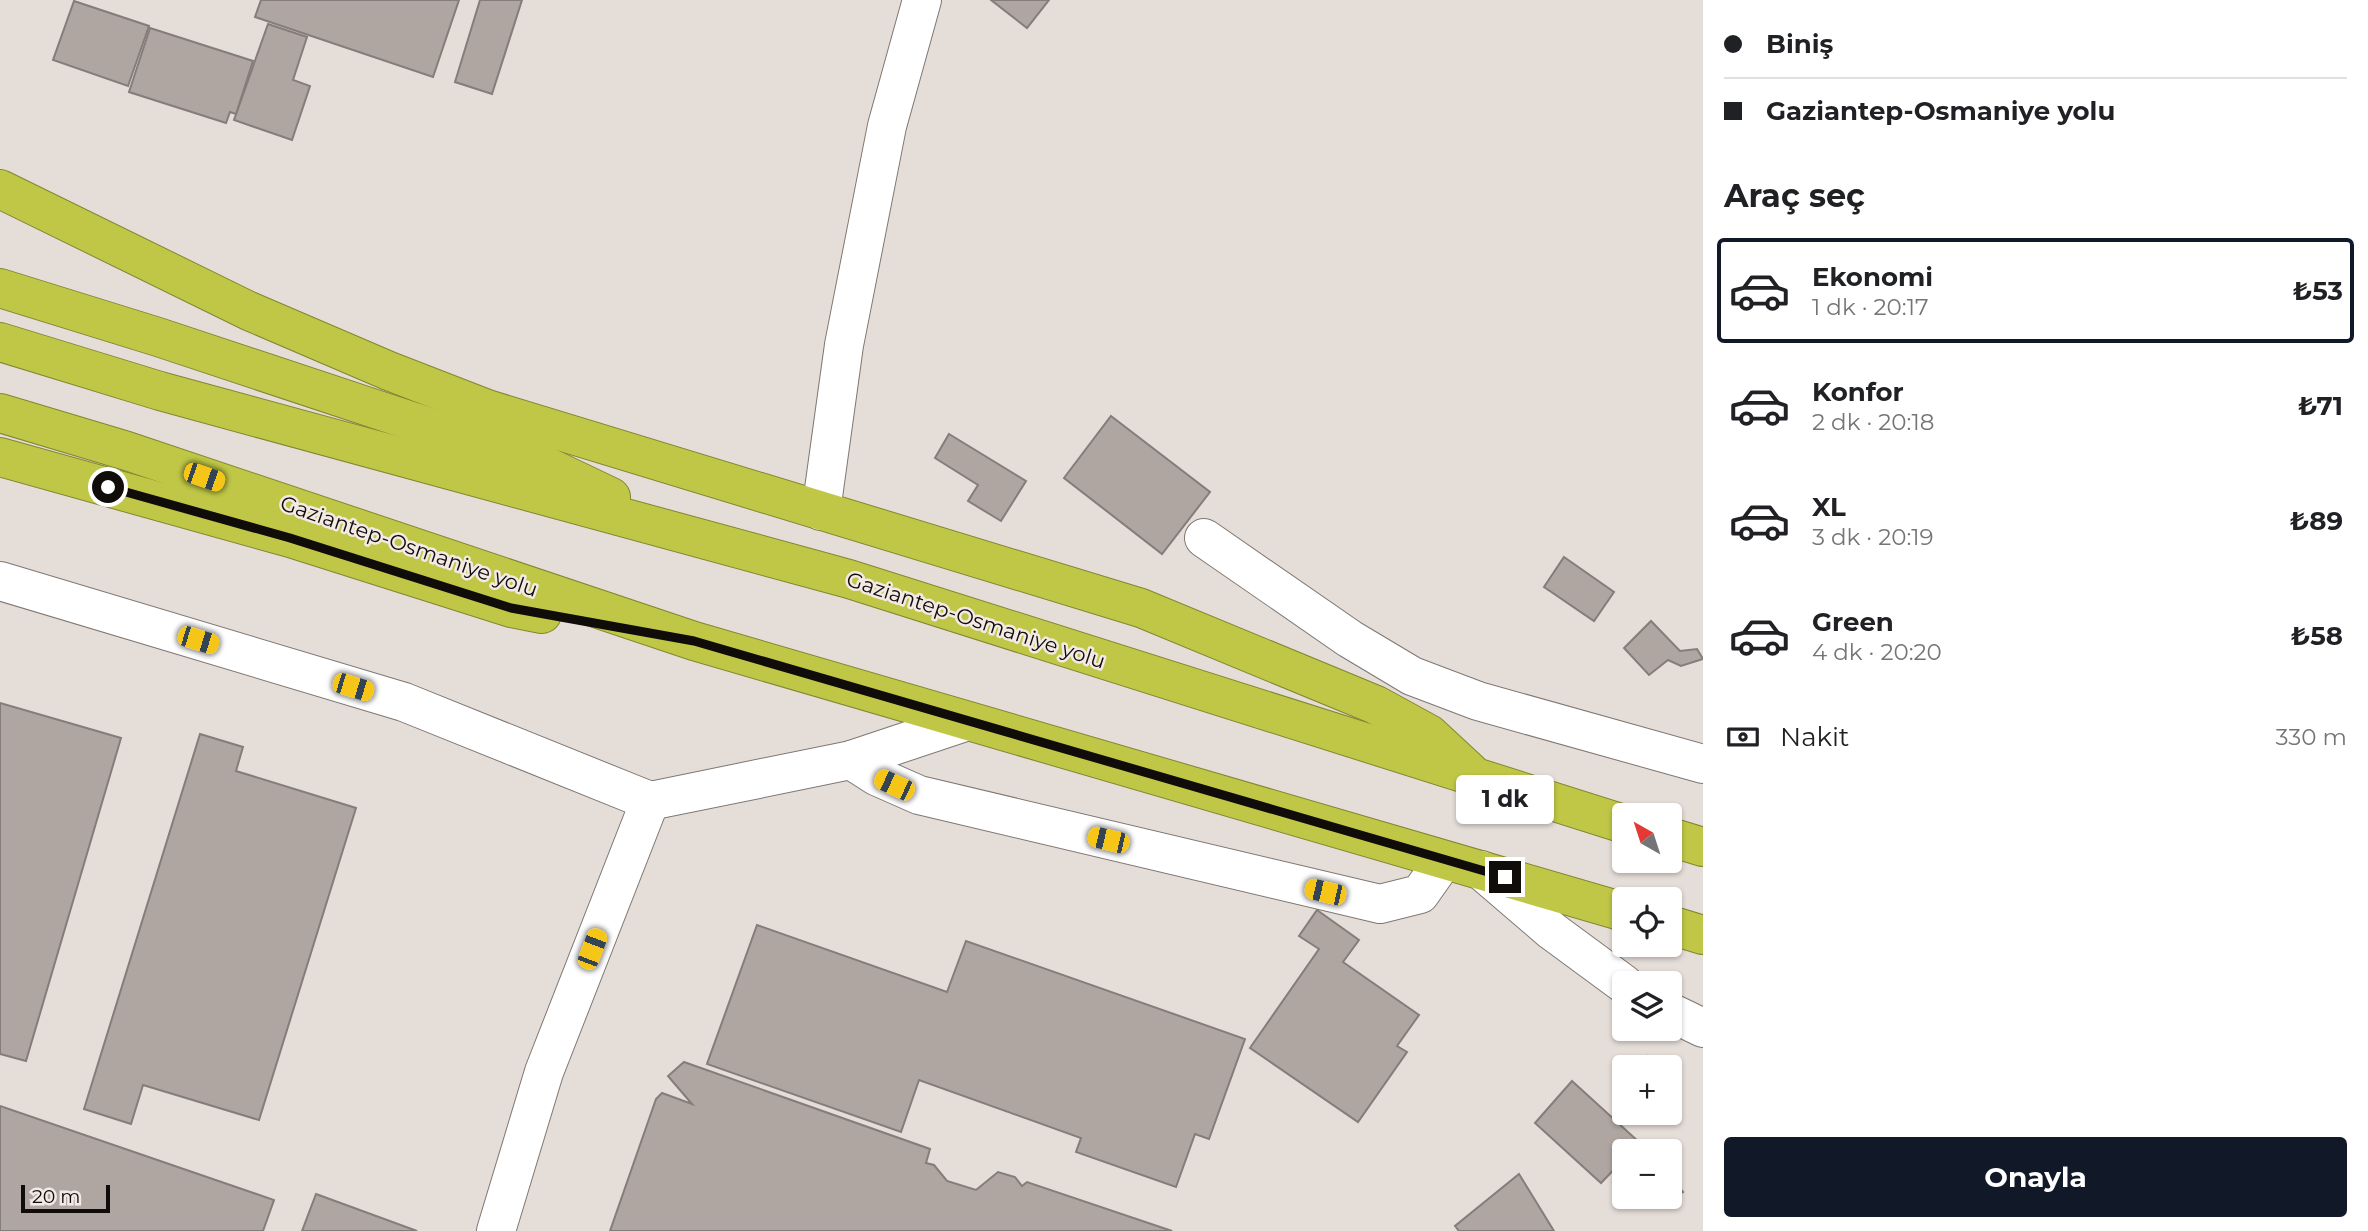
<!DOCTYPE html>
<html lang="tr">
<head>
<meta charset="utf-8">
<style>
	:root { --surface:#fff; --page:#f2f2f2; --text:#202124; --muted:#757577; --line:#e0e0e0; --accent:#111827 }
	body { margin:0; font-family:Montserrat,sans-serif; background:var(--page); color:var(--text); height:100vh; display:flex; flex-direction:column; font-size:26px; white-space:nowrap }
	* { box-sizing:border-box; margin:0 }
	p { font-size:23px; color:var(--muted) }
	.icon { flex:none; width:38px; height:38px; fill:none; stroke:currentColor; stroke-width:2; stroke-linecap:round; stroke-linejoin:round }
	.map { position:relative; flex:1; overflow:hidden }
	.details { display:flex; flex-direction:column; background:var(--surface); width:665px }
	.details>* { flex:none }
	.hud { display:grid; align-content:center; height:154px; padding:0 21px; background:var(--surface) }
	.needle { width:46px; rotate:321deg }
	.buttons { position:absolute; left:1612px; top:803px; display:grid; gap:14px }
	.buttons a { display:grid; place-items:center; width:70px; height:70px; border-radius:7px; background:var(--surface); box-shadow:0 2px 5px #0004; font-size:35px }
	.scale { position:absolute; left:21px; bottom:18px; width:89px; box-sizing:border-box; padding-left:7px; border:4px solid #0f0c0a; border-top:0; font-size:19px; line-height:24px; white-space:nowrap; color:#0f0c0a; -webkit-text-stroke:5px #f3eae5; paint-order:stroke }
	.end { position:absolute; width:32px; height:32px; margin:-16px; border:9px solid #0f0c0a; background:#fff; box-shadow:0 0 0 4px #fff }
	.from { border-radius:50% }
	.bubble { position:absolute; height:49px; border-radius:7px; background:var(--surface); box-shadow:0 2px 5px #0004; font-size:23px; font-weight:700; line-height:49px; text-align:center }
	.car { position:absolute; width:21px; height:42px; margin:-21px -10px; border-radius:9px; box-shadow:0 0 5px 2px #0007; background:linear-gradient(#f5c518 24%,#345 0 40%,#f5c518 0 76%,#345 0 86%,#f5c518 0) }
	.hud b { display:flex; align-items:center; gap:24px; height:66px; font-size:26px }
	.hud b+b { border-top:2px solid var(--line) }
	.hud i { width:18px; height:18px; background:var(--text) }
	ul { padding:0; list-style:none }
	li { display:flex; align-items:center; gap:21px; height:105px; margin:0 14px 10px; padding:0 7px; border:4px solid transparent; border-radius:7px }
	li div { flex:1 }
	li b { display:block; font-size:26px }
	li em { font-style:normal; font-weight:700 }
	li.on { border-color:var(--accent) }
	li>.icon { width:63px; height:63px; stroke-width:1.5 }
	h2 { padding:0 21px; font-size:32px; line-height:84px }
	.pay { display:flex; align-items:center; gap:18px; height:77px; padding:0 21px; font-size:26px }
	.pay p { margin-inline-start:auto }
	.cta { display:flex; gap:14px; margin-top:auto; padding:14px 21px }
	.cta a { flex:1; height:80px; border-radius:7px; background:var(--accent); color:#fff; font-size:28px; font-weight:700; line-height:80px; text-align:center }
	main { display:flex; flex:1; min-height:0 }
	.map>svg:first-child { display:block }
	.building { fill:#afa6a2; stroke:#857d79; stroke-width:2 }
	.lines { fill:none; stroke-linecap:round; stroke-linejoin:round }
	.minor-casing { stroke:#7f7773; stroke-width:40 }
	.highway-casing { stroke:#828631; stroke-width:40 }
	.minor { stroke:#fff; stroke-width:38 }
	.highway { stroke:#c0c746; stroke-width:38 }
	.route { stroke:#0f0c0a; stroke-width:9 }
	.labels { text-anchor:middle; dominant-baseline:central; stroke-width:5; stroke-linejoin:round; paint-order:stroke }
	.street-label { font-size:21px; fill:#0f0c0a; stroke:#f3eae5 }
</style>
</head>
<body>
<main>
<div class="map">
<svg width="1703" height="1231" viewBox="0 0 1703 1231">
	<rect width="100%" height="100%" fill="#e5ddd8"/>
	<!-- building -->
	<g class="building">
		<polygon points="261,0 459,0 433,77 255,17"/>
		<polygon points="480,0 522,0 492,94 455,82"/>
		<polygon points="991,0 1049,0 1027,28"/>
		<polygon points="74,1 149,26 128,86 53,60"/>
		<polygon points="268,24 307,37 293,80 310,86 292,140 234,120"/>
		<polygon points="150,28 253,61 236,114 230,112 226,123 129,92"/>
		<polygon points="1111,416 1210,492 1162,554 1064,478"/>
		<polygon points="949,434 1026,481 1001,521 968,501 978,485 935,458"/>
		<polygon points="1564,557 1614,592 1594,621 1544,587"/>
		<polygon points="1651,621 1680,651 1697,649 1703,659 1681,666 1668,660 1649,675 1624,648"/>
		<polygon points="0,703 121,738 26,1061 0,1054"/>
		<polygon points="200,734 243,747 236,771 356,808 259,1120 143,1085 131,1124 84,1109"/>
		<polygon points="1317,910 1359,940 1343,962 1419,1015 1397,1046 1407,1052 1358,1122 1250,1048 1319,949 1299,936"/>
		<polygon points="757,925 947,992 966,941 1245,1039 1209,1139 1195,1134 1176,1187 1076,1152 1081,1138 919,1080 901,1132 707,1064"/>
		<polygon points="1647,1056 1657,1068 1635,1068"/>
		<polygon points="684,1062 930,1149 926,1163 934,1165 947,1181 976,1190 998,1172 1015,1177 1022,1186 1027,1182 1172,1231 610,1231 656,1099 662,1093 692,1104 668,1076"/>
		<polygon points="1572,1081 1639,1142 1630,1152 1624,1152 1624,1159 1601,1183 1535,1123"/>
		<polygon points="0,1106 274,1200 263,1231 0,1231"/>
		<polygon points="1519,1174 1554,1231 1459,1231 1455,1226"/>
		<polygon points="1670,1176 1683,1192 1664,1204 1658,1197 1670,1197"/>
		<polygon points="316,1194 417,1231 302,1231"/>
	</g>
	<g class="lines">
		<defs>
			<g id="minor">
				<polyline points="821,511 844,345 887,126 922,0"/>
				<polyline points="1204,538 1350,639 1412,676 1478,701 1703,764"/>
				<polyline points="0,581 404,702 650,801 544,1072 496,1231"/>
				<polyline points="851,760 876,776 919,795 1380,904 1420,894 1444,860"/>
				<polyline points="650,801 851,760 965,722"/>
				<polyline points="1481,870 1552,931 1624,984"/>
				<polyline points="1670,1012 1703,1028"/>
			</g>
			<g id="highway">
				<polyline points="0,189 249,311 389,371 487,409 1141,608 1376,705 1429,734 1470,772"/>
				<polyline points="0,288 158,337 544,465 611,497"/>
				<polyline points="0,342 160,391 849,579 1624,824"/>
				<polyline points="0,413 127,451 694,641 1624,912"/>
				<polyline points="0,457 290,538 511,608 542,614"/>
				<polyline points="1670,837 1703,847"/>
				<polyline points="1670,925 1703,935"/>
			</g>
		</defs>
		<!-- minor casing -->
		<use href="#minor" class="minor-casing"/>
		<!-- highway casing -->
		<use href="#highway" class="highway-casing"/>
		<!-- minor -->
		<use href="#minor" class="minor"/>
		<!-- highway -->
		<use href="#highway" class="highway"/>
	</g>
	<g class="lines">
		<!-- route -->
		<polyline class="route" points="108,487 290,538 511,608 694,641 1505,877"/>
	</g>
	<g class="labels">
		<!-- street labels -->
		<g class="street-label">
			<text transform="translate(409 546) rotate(19)">Gaziantep-Osmaniye yolu</text>
			<text transform="translate(976 620) rotate(18)">Gaziantep-Osmaniye yolu</text>
		</g>
	</g>
</svg>
<div class="buttons">
<a><svg class="needle" viewBox="-14 -14 28 28"><path d="M0-13l5 13h-10z" fill="#e53935"/><path d="M0 13l5-13h-10z" fill="#757577"/></svg></a>
<a><svg class="icon" aria-label="locate" viewBox="0 0 24 24"><circle cx="12" cy="12" r="6"/><path d="M12 2v4M12 18v4M2 12h4M18 12h4"/></svg></a>
<a><svg class="icon" aria-label="layers" viewBox="0 0 24 24"><path d="M12 4l9 5-9 5-9-5zM3 14l9 5 9-5"/></svg></a>
<a>+</a>
<a>−</a>
</div>
<div class="scale">20 m</div>
<i class="end from" style="left:108px;top:487px"></i>
<i class="end" style="left:1505px;top:877px"></i>
<div class="bubble" style="left:1456px;top:775px;width:98px">1 dk</div>
<i class="car" style="left:204px;top:477px;rotate:109deg"></i>
<i class="car" style="left:198px;top:640px;rotate:107deg"></i>
<i class="car" style="left:353px;top:687px;rotate:107deg"></i>
<i class="car" style="left:894px;top:785px;rotate:295deg"></i>
<i class="car" style="left:1108px;top:840px;rotate:283deg"></i>
<i class="car" style="left:1325px;top:892px;rotate:283deg"></i>
<i class="car" style="left:592px;top:949px;rotate:21deg"></i>
</div>
<section class="details">
<div class="hud">
<b><i class="from"></i>Biniş</b>
<b><i></i>Gaziantep-Osmaniye yolu</b>
</div>
<h2>Araç seç</h2>
<ul>
<li class="on"><svg class="icon" aria-label="car" viewBox="0 0 24 24"><path d="M5 17H2v-5l4-1 3-4h7l3 4 3 1v5h-3M9 17h6M6 11h13"/><circle cx="7" cy="17" r="2"/><circle cx="17" cy="17" r="2"/></svg><div><b>Ekonomi</b><p>1 dk · 20:17</p></div><em>₺53</em></li>
<li><svg class="icon" aria-label="car" viewBox="0 0 24 24"><path d="M5 17H2v-5l4-1 3-4h7l3 4 3 1v5h-3M9 17h6M6 11h13"/><circle cx="7" cy="17" r="2"/><circle cx="17" cy="17" r="2"/></svg><div><b>Konfor</b><p>2 dk · 20:18</p></div><em>₺71</em></li>
<li><svg class="icon" aria-label="car" viewBox="0 0 24 24"><path d="M5 17H2v-5l4-1 3-4h7l3 4 3 1v5h-3M9 17h6M6 11h13"/><circle cx="7" cy="17" r="2"/><circle cx="17" cy="17" r="2"/></svg><div><b>XL</b><p>3 dk · 20:19</p></div><em>₺89</em></li>
<li><svg class="icon" aria-label="car" viewBox="0 0 24 24"><path d="M5 17H2v-5l4-1 3-4h7l3 4 3 1v5h-3M9 17h6M6 11h13"/><circle cx="7" cy="17" r="2"/><circle cx="17" cy="17" r="2"/></svg><div><b>Green</b><p>4 dk · 20:20</p></div><em>₺58</em></li>
</ul>
<div class="pay"><svg class="icon" aria-label="cash" viewBox="0 0 24 24"><path d="M3 7h18v10H3z"/><circle cx="12" cy="12" r="2"/></svg>Nakit<p>330 m</p></div>
<div class="cta"><a>Onayla</a></div>
</section>
</main>
</body>
</html>
